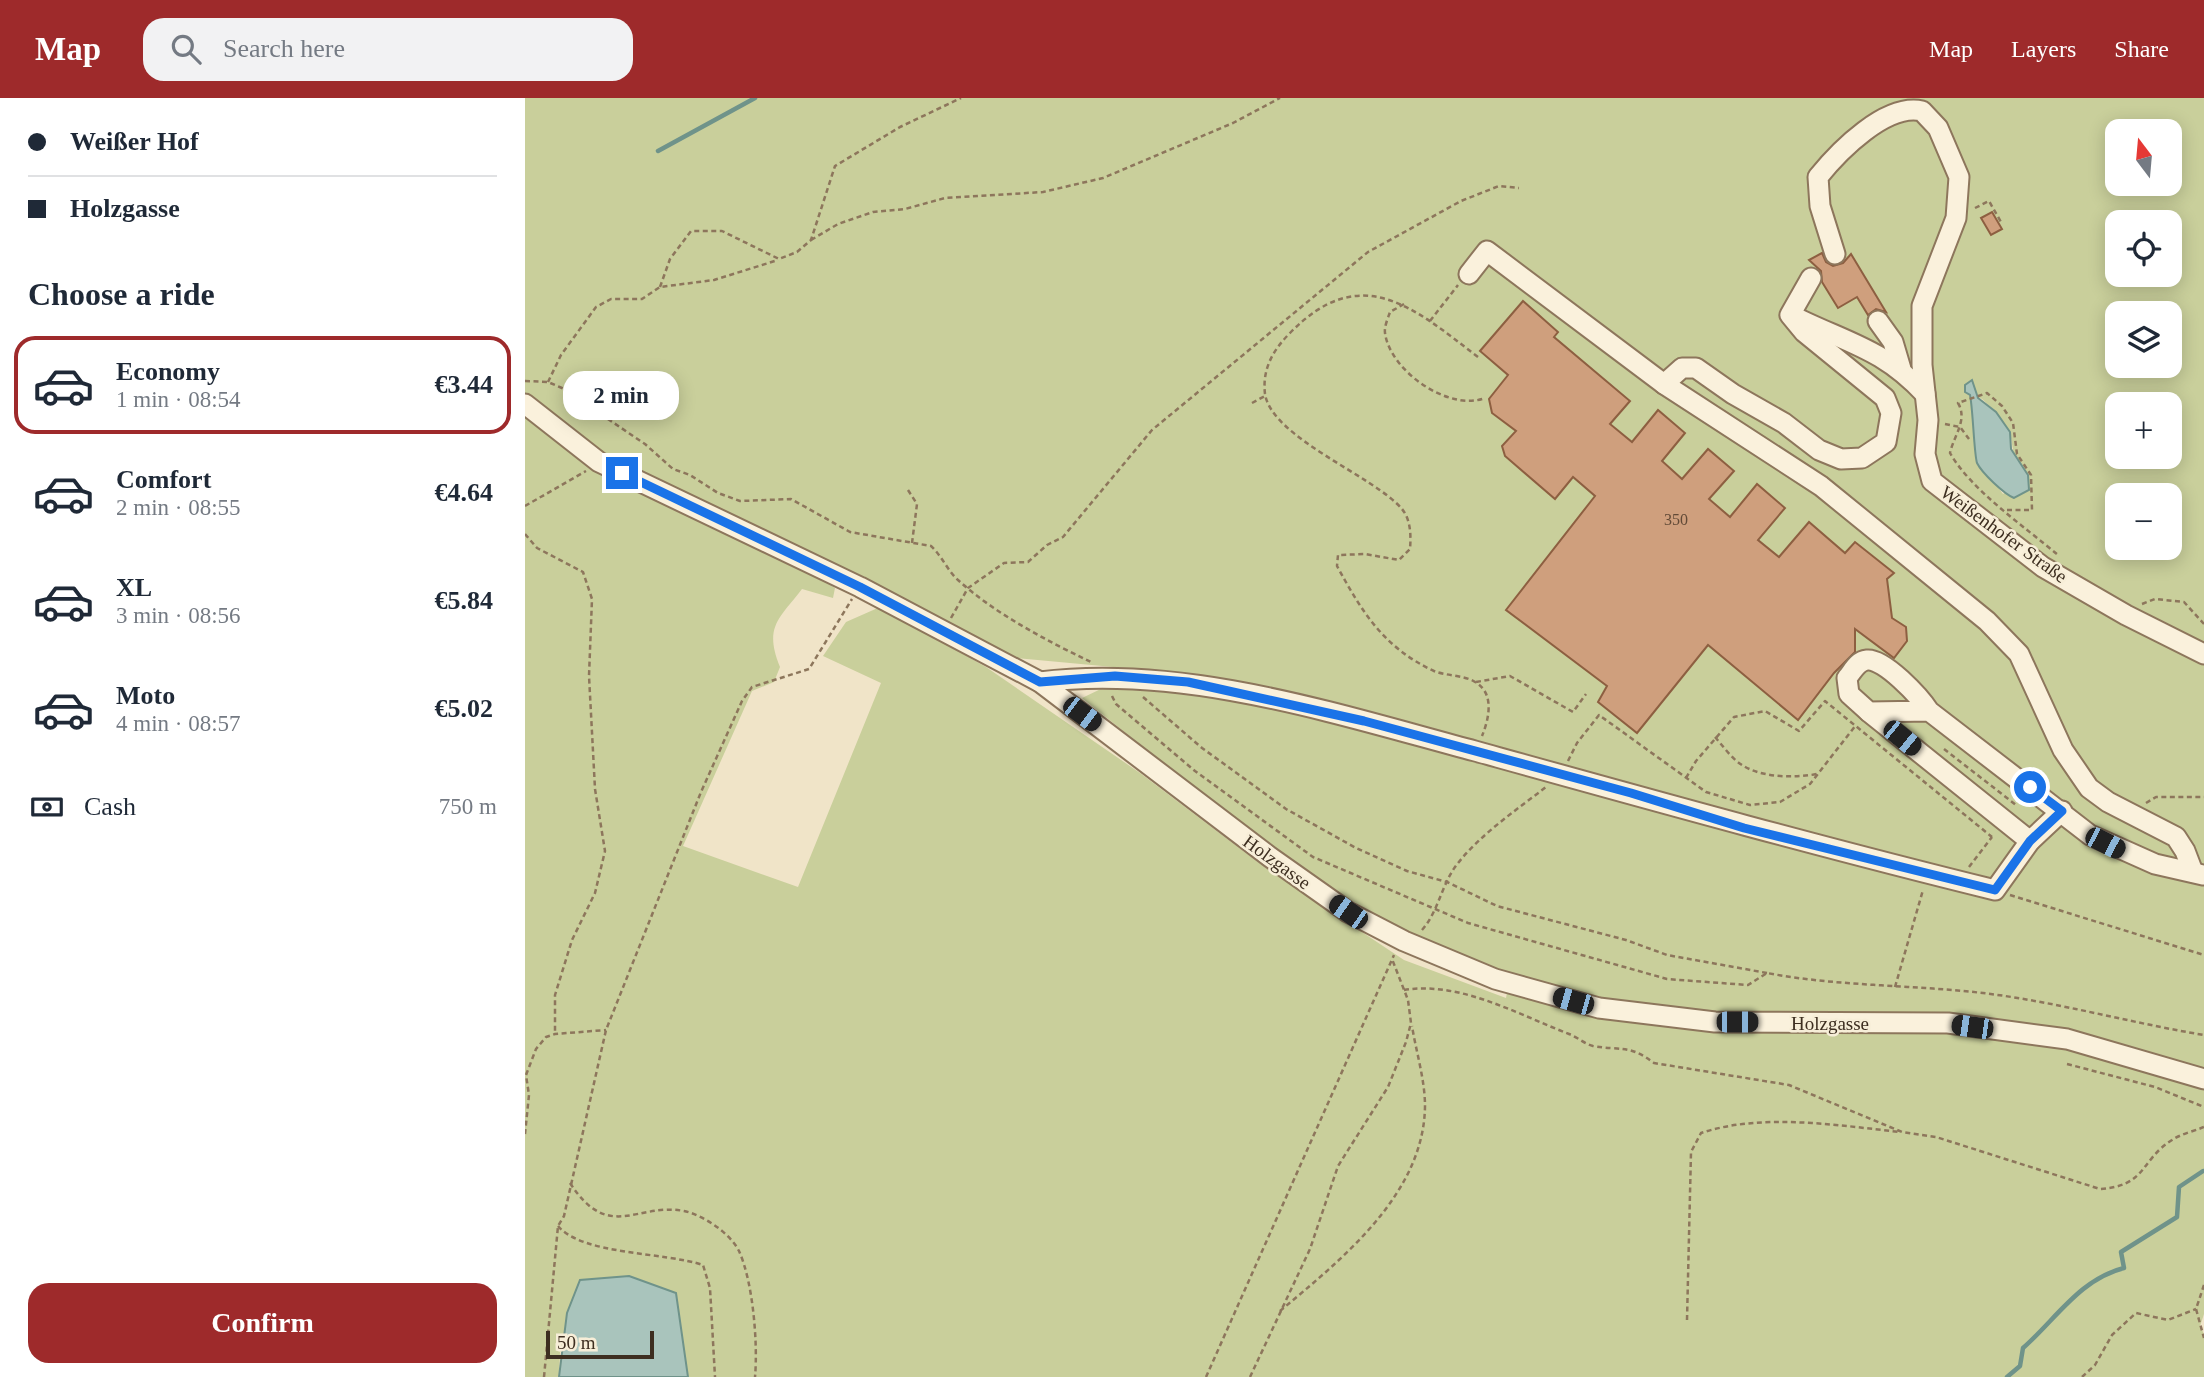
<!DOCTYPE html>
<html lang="en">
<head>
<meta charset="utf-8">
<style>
	:root { --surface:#fff; --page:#f2f2f3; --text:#1f2937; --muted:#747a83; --line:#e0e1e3; --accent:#9e2a2b }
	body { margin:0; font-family:Georgia,serif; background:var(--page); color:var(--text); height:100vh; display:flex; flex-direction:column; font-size:26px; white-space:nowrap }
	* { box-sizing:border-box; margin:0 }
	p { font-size:23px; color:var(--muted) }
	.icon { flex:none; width:38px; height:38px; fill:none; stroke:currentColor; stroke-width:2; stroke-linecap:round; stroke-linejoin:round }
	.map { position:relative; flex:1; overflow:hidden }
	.panel { display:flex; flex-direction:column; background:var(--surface); width:525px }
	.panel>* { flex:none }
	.hud { display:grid; align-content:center; height:154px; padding:0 28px; background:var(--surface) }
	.needle { width:46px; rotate:344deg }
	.controls { position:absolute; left:1580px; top:21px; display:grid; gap:14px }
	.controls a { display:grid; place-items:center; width:77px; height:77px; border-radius:14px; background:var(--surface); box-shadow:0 4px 18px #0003; font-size:35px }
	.scale { position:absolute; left:21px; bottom:18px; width:108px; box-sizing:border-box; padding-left:7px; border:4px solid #3d2e20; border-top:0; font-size:19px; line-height:24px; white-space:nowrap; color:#3d2e20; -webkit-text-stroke:5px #f7eed8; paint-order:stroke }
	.end { position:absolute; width:32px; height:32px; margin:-16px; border:9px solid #1a73e8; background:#fff; box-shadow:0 0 0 4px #fff }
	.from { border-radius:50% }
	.bubble { position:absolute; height:49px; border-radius:21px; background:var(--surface); box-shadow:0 4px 18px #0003; font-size:23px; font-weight:600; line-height:49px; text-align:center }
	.car { position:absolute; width:21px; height:42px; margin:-21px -10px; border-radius:9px; box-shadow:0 0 5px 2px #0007; background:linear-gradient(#222 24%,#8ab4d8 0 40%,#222 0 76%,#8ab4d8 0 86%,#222 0) }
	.hud b { display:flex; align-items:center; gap:24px; height:66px; font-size:26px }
	.hud b+b { border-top:2px solid var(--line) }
	.hud i { width:18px; height:18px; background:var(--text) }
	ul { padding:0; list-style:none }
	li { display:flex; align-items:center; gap:21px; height:98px; margin:0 14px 10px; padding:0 14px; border:4px solid transparent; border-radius:21px }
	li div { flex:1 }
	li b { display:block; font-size:26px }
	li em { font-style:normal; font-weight:600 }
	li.selected { border-color:var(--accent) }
	li>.icon { width:63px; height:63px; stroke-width:1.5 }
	h2 { padding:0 28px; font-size:32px; line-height:84px }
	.pay { display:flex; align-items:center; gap:18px; height:77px; padding:0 28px; font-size:26px }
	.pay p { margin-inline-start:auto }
	.cta { display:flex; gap:14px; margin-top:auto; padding:14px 28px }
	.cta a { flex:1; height:80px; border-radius:21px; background:var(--accent); color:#fff; font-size:28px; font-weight:600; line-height:80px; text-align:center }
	header { display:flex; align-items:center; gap:42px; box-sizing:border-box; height:98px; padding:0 35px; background:var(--accent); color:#fff }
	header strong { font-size:33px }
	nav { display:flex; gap:38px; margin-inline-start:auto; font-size:24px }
	.search { width:490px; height:63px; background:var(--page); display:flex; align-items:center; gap:18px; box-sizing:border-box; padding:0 24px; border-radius:21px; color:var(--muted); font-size:26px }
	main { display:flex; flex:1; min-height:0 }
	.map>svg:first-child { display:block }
	.green { fill:#c9cf9b; fill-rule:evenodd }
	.water { fill:#a9c4bc; stroke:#6f938a; stroke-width:2 }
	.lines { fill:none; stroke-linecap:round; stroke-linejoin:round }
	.stream { stroke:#6f938a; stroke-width:4.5 }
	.building { fill:#cf9f7d; stroke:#8d5f41; stroke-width:2 }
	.minor-casing { stroke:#8d765c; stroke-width:23 }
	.path { stroke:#8d765c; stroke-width:2.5; stroke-dasharray:5 3.5; stroke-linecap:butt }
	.minor { stroke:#faf1dc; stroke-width:19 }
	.route { stroke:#1a73e8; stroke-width:9 }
	.labels { text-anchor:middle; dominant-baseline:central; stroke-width:5; stroke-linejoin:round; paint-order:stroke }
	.number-label { font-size:16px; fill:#624a37 }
	.street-label { font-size:19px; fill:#3d2e20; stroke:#f7eed8 }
</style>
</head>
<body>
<header>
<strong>Map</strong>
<div class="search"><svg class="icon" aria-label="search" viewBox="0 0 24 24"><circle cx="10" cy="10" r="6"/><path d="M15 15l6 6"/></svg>Search here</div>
<nav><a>Map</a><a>Layers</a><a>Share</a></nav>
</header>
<main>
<section class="panel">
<div class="hud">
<b><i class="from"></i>Weißer Hof</b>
<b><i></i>Holzgasse</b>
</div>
<h2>Choose a ride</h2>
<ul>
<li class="selected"><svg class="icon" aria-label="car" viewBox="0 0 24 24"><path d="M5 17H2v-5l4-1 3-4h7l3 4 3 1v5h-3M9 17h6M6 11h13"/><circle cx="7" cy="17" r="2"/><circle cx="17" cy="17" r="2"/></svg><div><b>Economy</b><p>1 min · 08:54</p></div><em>€3.44</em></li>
<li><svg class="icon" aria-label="car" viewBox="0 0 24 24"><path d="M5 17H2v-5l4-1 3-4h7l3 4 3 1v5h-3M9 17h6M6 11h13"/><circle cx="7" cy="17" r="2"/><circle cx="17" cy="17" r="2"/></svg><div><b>Comfort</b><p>2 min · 08:55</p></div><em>€4.64</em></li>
<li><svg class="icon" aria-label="car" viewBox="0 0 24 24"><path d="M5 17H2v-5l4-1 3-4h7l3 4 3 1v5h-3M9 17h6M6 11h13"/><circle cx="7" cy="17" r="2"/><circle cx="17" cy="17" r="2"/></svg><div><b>XL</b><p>3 min · 08:56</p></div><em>€5.84</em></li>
<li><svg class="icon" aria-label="car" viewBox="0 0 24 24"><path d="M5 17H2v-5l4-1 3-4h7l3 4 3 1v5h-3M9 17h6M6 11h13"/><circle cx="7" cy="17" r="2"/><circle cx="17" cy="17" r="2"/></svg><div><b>Moto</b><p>4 min · 08:57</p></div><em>€5.02</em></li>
</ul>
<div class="pay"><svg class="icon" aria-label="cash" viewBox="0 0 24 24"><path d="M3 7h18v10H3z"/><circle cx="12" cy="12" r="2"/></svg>Cash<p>750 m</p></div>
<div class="cta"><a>Confirm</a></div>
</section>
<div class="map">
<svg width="1679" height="1279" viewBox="0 0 1679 1279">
	<rect width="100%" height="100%" fill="#f0e4c8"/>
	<!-- green -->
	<path class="green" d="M0,0H1679V1216L1675,1228L1679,1236V1279H163L151,1195L35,1254L34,1279H0ZM1592,33H1645V86H1592ZM1592,124H1645V177H1592ZM1592,215H1645V268H1592ZM1445,296L1457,301L1471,314L1485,334L1489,358L1503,377L1478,396L1466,380ZM1592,306H1645V359H1592ZM1592,397H1645V450H1592ZM280,455L413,518L490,560L685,578L681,595L580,589L557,600L730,739L777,772L898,846L985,878L981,900L879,862L738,768L615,675L461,569L355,509L321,524L298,558L356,585L273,789L158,748L227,593L249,584L255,569C239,529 253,522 277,491L308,500L310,490L277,467Z"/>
	<!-- water -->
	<g class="water">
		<path d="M1447,282L1453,300L1471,314L1485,334L1486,351L1503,377L1504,392L1489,400C1479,396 1457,375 1452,365C1449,356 1448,311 1445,297L1440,294V287Z"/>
		<polygon points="104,1178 151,1195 163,1279 34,1279 42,1215 55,1182"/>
	</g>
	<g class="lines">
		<!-- stream -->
		<g class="stream">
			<polyline points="133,53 230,0"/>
			<path d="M1482,1279L1495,1268L1498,1250C1531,1221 1555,1181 1599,1170L1596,1154L1652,1119L1654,1089L1678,1073"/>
		</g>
	</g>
	<!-- building -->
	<g class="building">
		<polygon points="1467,114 1477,131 1466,137 1456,120"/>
		<polygon points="1297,155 1301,164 1308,168 1318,165 1326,156 1361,214 1351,211 1343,217 1332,199 1313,210 1297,184 1296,173 1284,162"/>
		<polygon points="998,203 1033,234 1029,239 1105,303 1085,326 1107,344 1133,312 1160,335 1137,363 1157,381 1183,351 1209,373 1184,401 1205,419 1232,386 1260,410 1233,442 1254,459 1284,424 1320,455 1330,444 1369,475 1362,481 1367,520 1381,529 1382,543 1369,560 1330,531 1330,554 1309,575 1273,622 1183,547 1112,635 1073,604 1082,588 981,512 1070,398 1048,379 1030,401 980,358 977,348 991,333 967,315 964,301 983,277 955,253"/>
	</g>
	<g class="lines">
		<defs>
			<g id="minor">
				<path d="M1310,156L1295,108L1293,79C1314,53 1361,5 1397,13L1413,30L1434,79L1431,120L1397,208V267L1403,322L1400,356L1407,383L1518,469L1601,517L1679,556"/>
				<polyline points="944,176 962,153 1139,286 1296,388 1462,523 1494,556 1538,652 1564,690 1583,704 1651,739 1660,753 1668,774"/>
				<path d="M1274,221C1326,246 1359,252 1400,296"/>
				<polyline points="1353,223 1368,244 1376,271"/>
				<polyline points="1139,286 1157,270 1171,270 1208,296 1259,325 1294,352 1316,361 1337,360 1361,344 1366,315 1360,300 1279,234 1265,217 1286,180"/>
				<polyline points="0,306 74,364 335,489 515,584 745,759 823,814 879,843 970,881 1074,910 1190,924 1423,925 1542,941 1679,981"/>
				<path d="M515,584C659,566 811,616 950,653C1123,701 1295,749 1470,792L1505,743L1537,713"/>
				<path d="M1404,613L1344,614L1324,596L1322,580C1328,573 1332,563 1342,562C1359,560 1395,599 1404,613L1565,737L1630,766L1678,777"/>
				<polyline points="1344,614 1505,743"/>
			</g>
		</defs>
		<!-- minor casing -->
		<use href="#minor" class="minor-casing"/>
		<!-- path -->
		<g class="path">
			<polyline points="1450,110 1464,103 1476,124"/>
			<polyline points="286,142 313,126 348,114 380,111 420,100 518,94 578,80 708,25 755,0"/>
			<polyline points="135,189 145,161 166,133 197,133 254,161 272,154 286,142 310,68 375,29 436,0"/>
			<path d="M879,206L865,214C863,220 859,229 860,235C865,273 924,314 960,300"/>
			<polyline points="905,223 933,187"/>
			<path d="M953,259C889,210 836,162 765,235C748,252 737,271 740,296C747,340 849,378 877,411C886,422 886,438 885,451L874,462L840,456L813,457L812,468C837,514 859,550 909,573C921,578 939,577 950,584C970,595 964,621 957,638"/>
			<path d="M0,283L23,284L37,290L120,346L148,371L165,377L193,395L215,403L266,401L325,434L406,448C417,458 422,472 433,482C469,515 522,543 566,564"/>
			<polyline points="23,284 36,257 71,209 86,201 117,201 135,189 189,182 253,162"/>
			<polyline points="727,305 740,298"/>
			<polyline points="1420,326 1435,329 1444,341"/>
			<polyline points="383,392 392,406 387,445"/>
			<polyline points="0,408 61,373"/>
			<path d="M1482,412H1507L1506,377L1492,356L1488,325L1477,308L1462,295L1433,305C1443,322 1429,337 1425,355C1446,392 1500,429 1533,457"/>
			<polyline points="0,436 12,450 58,474 67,501 64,578 70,691 80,753 70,795 47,842 30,897 30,936"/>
			<polyline points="1617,506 1630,501 1659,504 1679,526"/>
			<polyline points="426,520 443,490 479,465 503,464 522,447 538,439 627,332 843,154 936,103 974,88 994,90"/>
			<polyline points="951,584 985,578 1048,614 1061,596"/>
			<path d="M587,598L591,606L670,673L788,759L943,825L1142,881L1223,887L1242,875C1321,890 1401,886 1480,898C1547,908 1612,926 1679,937"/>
			<polyline points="618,599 677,650 761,711 831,750 882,773 922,784 972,808 1101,842 1142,857 1242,875"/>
			<path d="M1190,639C1198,648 1207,661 1217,667C1237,680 1270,680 1292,676"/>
			<polyline points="1419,651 1491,707"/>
			<polyline points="1043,663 1052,645 1074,617 1181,694 1225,707 1255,704 1285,686 1331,627"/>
			<polyline points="1161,680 1171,663 1209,619 1240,613 1274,633 1300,603 1467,739"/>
			<polyline points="1621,705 1631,699 1679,699"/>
			<polyline points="1444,769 1467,739"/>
			<polyline points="1485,797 1679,857"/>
			<path d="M897,832C913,814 916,789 930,769C953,738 990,713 1021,689"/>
			<polyline points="1370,889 1398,792"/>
			<path d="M879,892C935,883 992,916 1044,936C1052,939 1060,946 1068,948C1096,953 1104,946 1129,965L1264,987L1377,1034L1411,1039L1575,1091C1622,1088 1615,1062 1647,1042C1656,1036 1669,1033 1679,1029"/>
			<polyline points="1542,966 1630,989 1679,1009"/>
			<polyline points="0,1036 4,997 1,977 11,951 21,939 30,936 81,932"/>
			<path d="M45,1085C84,1145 112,1104 159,1113C178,1117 205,1135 214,1153C228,1184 233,1245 230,1279"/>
			<path d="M33,1128C57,1157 139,1154 178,1167L185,1190L190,1279"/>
			<polyline points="1679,1187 1671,1211 1679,1240"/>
			<path d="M755,1213C817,1161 899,1096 900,1008C900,982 891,953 887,928"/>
			<path d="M1162,1222L1166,1054L1176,1035C1236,1015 1312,1027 1374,1034"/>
			<polyline points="19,1279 33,1128 39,1118 81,932 176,694 217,603 227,589 284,571 327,501"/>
			<polyline points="681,1279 869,857"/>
			<polyline points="725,1279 785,1151 813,1068 863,989 881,944 886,925 883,902 867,861"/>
			<polyline points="1557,1279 1570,1267 1587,1237 1611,1215 1643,1222 1671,1211"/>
		</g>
		<!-- minor -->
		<use href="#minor" class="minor"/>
	</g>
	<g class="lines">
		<!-- route -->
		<polyline class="route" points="97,375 335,489 515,584 590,578 663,584 839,623 1106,695 1219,730 1470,792 1505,743 1537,713 1505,689"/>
	</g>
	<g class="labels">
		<!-- number labels -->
		<g class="number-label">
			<text x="1151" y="421">350</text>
		</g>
		<!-- street labels -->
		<g class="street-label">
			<text transform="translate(1479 436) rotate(36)">Weißenhofer Straße</text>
			<text transform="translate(752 764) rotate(36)">Holzgasse</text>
			<text x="1305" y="925">Holzgasse</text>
		</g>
	</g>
</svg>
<div class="controls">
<a><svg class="needle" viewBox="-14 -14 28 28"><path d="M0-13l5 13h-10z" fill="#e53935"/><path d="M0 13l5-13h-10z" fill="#747a83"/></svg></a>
<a><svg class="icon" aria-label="locate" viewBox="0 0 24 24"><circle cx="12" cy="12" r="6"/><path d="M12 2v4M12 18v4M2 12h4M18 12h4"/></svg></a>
<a><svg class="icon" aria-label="layers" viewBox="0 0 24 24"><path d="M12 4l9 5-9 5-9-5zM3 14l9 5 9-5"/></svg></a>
<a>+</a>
<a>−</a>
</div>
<div class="scale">50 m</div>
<i class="end from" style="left:1505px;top:689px"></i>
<i class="end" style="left:97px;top:375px"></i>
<div class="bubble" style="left:38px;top:273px;width:116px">2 min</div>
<i class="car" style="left:557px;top:616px;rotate:127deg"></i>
<i class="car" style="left:1377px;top:640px;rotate:129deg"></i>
<i class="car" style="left:1580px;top:745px;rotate:117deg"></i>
<i class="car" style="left:823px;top:814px;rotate:305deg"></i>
<i class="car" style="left:1048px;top:903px;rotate:286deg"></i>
<i class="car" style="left:1212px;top:924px;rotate:90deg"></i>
<i class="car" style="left:1447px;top:929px;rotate:278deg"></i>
</div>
</main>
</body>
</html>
